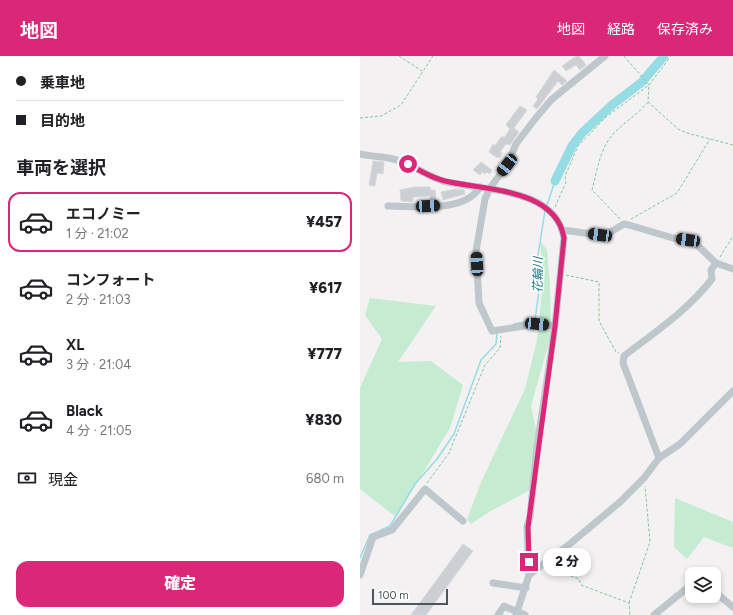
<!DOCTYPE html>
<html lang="ja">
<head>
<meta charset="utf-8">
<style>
	:root { --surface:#fff; --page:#f6f6f6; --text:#202124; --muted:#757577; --line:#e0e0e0; --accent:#db2777 }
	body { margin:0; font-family:Figtree,"Noto Sans JP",sans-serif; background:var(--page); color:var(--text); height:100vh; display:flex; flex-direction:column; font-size:15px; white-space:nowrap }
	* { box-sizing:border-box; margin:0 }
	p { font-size:13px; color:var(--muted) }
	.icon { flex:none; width:22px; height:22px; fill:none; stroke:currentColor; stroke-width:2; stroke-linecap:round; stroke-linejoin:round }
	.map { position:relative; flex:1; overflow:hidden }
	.side { display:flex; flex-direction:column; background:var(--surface); width:360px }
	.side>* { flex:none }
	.top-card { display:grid; align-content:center; height:88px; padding:0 16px; background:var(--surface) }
	.buttons { position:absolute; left:325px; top:511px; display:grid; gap:8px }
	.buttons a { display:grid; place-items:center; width:36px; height:36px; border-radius:8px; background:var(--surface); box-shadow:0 2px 6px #0003; font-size:20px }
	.scale { position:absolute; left:12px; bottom:10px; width:76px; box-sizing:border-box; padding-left:4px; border:2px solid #4b565d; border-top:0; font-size:11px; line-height:14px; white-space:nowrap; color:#4b565d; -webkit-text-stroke:3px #fff; paint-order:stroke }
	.end { position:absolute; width:18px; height:18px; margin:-9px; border:5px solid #db2777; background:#fff; box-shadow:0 0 0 2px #fff }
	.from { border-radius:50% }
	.bubble { position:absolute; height:28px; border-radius:12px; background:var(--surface); box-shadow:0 2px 6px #0003; font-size:13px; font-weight:800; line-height:28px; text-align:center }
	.car { position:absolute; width:12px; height:24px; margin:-12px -6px; border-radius:5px; box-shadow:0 0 3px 1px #0007; background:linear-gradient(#222 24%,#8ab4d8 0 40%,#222 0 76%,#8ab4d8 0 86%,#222 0) }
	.top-card b { display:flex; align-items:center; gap:14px; height:38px; font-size:15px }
	.top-card b+b { border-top:1px solid var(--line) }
	.top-card i { width:10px; height:10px; background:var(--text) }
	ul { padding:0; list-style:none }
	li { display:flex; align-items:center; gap:12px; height:60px; margin:0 8px 6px; padding:0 8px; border:2px solid transparent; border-radius:12px }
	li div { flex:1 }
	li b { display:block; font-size:15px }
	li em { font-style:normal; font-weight:800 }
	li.selected { border-color:var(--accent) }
	li>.icon { width:36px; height:36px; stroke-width:1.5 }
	h2 { padding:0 16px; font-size:18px; line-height:48px }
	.pay { display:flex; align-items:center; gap:10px; height:44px; padding:0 16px; font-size:15px }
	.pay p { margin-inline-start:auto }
	.primary-button { display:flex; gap:8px; margin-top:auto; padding:8px 16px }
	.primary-button a { flex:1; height:46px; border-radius:12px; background:var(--accent); color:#fff; font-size:16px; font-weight:800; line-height:46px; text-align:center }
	header { display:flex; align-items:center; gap:24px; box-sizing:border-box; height:56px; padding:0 20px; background:var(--accent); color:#fff }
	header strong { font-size:19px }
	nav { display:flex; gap:22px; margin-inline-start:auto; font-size:14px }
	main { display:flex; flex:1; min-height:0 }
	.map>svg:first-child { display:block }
	.green { fill:#c5ecd0 }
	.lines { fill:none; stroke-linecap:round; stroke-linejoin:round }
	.stream { stroke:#96dce5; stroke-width:1.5 }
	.river { stroke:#96dce5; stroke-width:9 }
	.building { fill:#cccfd3; stroke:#d6d8dc }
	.path { stroke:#80c79c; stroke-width:1; stroke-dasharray:3 2; stroke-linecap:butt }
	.minor { stroke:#bec7cc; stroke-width:7 }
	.route { stroke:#db2777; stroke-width:5 }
	.labels { text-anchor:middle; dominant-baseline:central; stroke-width:3; stroke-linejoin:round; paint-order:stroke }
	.water-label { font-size:12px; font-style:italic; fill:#197f8b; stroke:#fff }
</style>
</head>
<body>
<header>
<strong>地図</strong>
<nav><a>地図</a><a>経路</a><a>保存済み</a></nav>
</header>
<main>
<section class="side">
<div class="top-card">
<b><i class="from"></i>乗車地</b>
<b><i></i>目的地</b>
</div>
<h2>車両を選択</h2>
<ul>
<li class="selected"><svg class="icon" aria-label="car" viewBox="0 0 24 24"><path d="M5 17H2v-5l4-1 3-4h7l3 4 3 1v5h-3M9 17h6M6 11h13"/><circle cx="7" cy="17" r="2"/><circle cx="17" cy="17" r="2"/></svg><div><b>エコノミー</b><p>1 分 · 21:02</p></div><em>¥457</em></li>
<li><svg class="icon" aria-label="car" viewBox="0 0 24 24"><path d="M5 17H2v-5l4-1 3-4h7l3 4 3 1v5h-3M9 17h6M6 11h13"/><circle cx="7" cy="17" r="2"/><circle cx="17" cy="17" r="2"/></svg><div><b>コンフォート</b><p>2 分 · 21:03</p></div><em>¥617</em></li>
<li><svg class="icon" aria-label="car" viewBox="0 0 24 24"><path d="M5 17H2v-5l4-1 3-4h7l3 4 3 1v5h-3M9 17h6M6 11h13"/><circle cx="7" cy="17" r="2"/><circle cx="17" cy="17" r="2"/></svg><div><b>XL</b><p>3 分 · 21:04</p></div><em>¥777</em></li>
<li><svg class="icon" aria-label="car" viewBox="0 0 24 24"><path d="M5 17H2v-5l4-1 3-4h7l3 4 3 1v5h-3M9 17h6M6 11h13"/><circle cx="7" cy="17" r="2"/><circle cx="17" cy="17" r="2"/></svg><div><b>Black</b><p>4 分 · 21:05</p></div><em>¥830</em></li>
</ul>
<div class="pay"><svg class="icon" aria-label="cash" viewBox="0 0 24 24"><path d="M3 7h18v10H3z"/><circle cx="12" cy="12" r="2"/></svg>現金<p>680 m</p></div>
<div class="primary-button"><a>確定</a></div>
</section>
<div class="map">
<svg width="373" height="559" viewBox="0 0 373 559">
	<rect width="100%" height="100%" fill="#f3f1f1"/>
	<!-- green -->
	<g class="green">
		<polygon points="180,185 187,194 190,230 191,279 171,350 177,376 170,434 129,456 111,468 107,463 122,424 165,333 177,284 183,225"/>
		<polygon points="10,242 76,250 38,306 71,305 103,329 90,372 36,461 0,433 0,332 22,283 5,259"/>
		<polygon points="315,442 373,466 373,492 344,481 327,503 314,491"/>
	</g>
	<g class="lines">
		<!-- stream -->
		<g class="stream">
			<polyline points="187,149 195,125"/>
			<polyline points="154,268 175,264 179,235 178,199 185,155"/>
			<polyline points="0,502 10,479 30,470 55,428 77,403 94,378 121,304 136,288 137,276"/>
		</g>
		<!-- river -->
		<polyline class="river" points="195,125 212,90 222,77 252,49 282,26 304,0"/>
	</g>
	<!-- building -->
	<g class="building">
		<polygon points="216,0 219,0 226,9 220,14 216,9 206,15 202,10"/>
		<polygon points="194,14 207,25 202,29 198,25 177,53 173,50 178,43 176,41"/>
		<polygon points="160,50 167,54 154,72 159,76 150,89 146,88 140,96 142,97 140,102 136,101 129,96 133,88 135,90 141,81 145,81 150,73 146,69 147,67"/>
		<polygon points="13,105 24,106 23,118 17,117 15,130 9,129"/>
		<polygon points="121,106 132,114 130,118 127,116 125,118 122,116 120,119 113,114"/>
		<polygon points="55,131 70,131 70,134 75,134 76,145 70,146 70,140 53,141 53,146 41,145 40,134"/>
		<polygon points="96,133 104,134 105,138 83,144 81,136"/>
		<polygon points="103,488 113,495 66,559 51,559"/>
	</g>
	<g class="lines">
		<!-- path -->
		<g class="path">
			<polyline points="39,0 62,15"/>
			<polyline points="264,0 289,29 288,46 318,73 327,77 373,89"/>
			<polyline points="0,62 21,60 41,49 73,0"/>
			<polyline points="195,151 206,126 205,120 218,90 246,61 289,29 311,0"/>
			<path d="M260,163L232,134C237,115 240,92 254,77C265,66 278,58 288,46"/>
			<polyline points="271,163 317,137 350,83"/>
			<polyline points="360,201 373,180"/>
			<polyline points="206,219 239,226 239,265 256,296 259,297"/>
			<polyline points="67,427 89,397 125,309 140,292 141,280"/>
			<polyline points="187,512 219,523 221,529 269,547 270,559"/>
			<polyline points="269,547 290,486 285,430"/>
		</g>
		<!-- minor -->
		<g class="minor">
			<path d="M0,98C11,101 22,100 33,103C51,107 66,120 83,125C122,135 196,131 204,182L195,270L177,391L170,461L167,471L169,519L156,559"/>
			<path d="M28,150C55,150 105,157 120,131"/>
			<polyline points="202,174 240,179 247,178 264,168 269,169 313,182 328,184 335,187 356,207 373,213"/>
			<polyline points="195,270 177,268 132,275 119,247 116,195 125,143 130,132 147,109 156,88 175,63 191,44 245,0"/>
			<path d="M299,402L263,307L264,300C295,276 328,254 352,223L351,214L356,207"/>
			<polyline points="0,519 13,481 32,474 65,433 103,465"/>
			<polyline points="169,519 211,487 260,446 284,422 299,402 320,388 373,335"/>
			<polyline points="133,527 166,532"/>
			<polyline points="354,535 373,551"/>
			<polyline points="138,559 144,550 165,559"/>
			<polyline points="294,559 332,528"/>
		</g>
	</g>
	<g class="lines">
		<!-- route -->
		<path class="route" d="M48,108C60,115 72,122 85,125C123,134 196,132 204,182L195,270L168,471L169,506"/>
	</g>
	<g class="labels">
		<!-- water labels -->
		<g class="water-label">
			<text transform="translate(178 219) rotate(-89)">花輪川</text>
		</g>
	</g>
</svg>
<div class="buttons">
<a><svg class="icon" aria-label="layers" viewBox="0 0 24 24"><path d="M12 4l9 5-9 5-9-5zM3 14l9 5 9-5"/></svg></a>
</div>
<div class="scale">100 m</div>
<i class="end from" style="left:48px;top:108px"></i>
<i class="end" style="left:169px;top:506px"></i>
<div class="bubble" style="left:183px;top:492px;width:48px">2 分</div>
<i class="car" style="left:147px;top:109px;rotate:218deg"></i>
<i class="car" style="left:68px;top:150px;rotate:87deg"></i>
<i class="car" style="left:240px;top:179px;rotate:278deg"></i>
<i class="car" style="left:328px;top:184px;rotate:278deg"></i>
<i class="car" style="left:117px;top:208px;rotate:357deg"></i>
<i class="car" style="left:177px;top:268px;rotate:95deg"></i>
</div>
</main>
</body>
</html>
